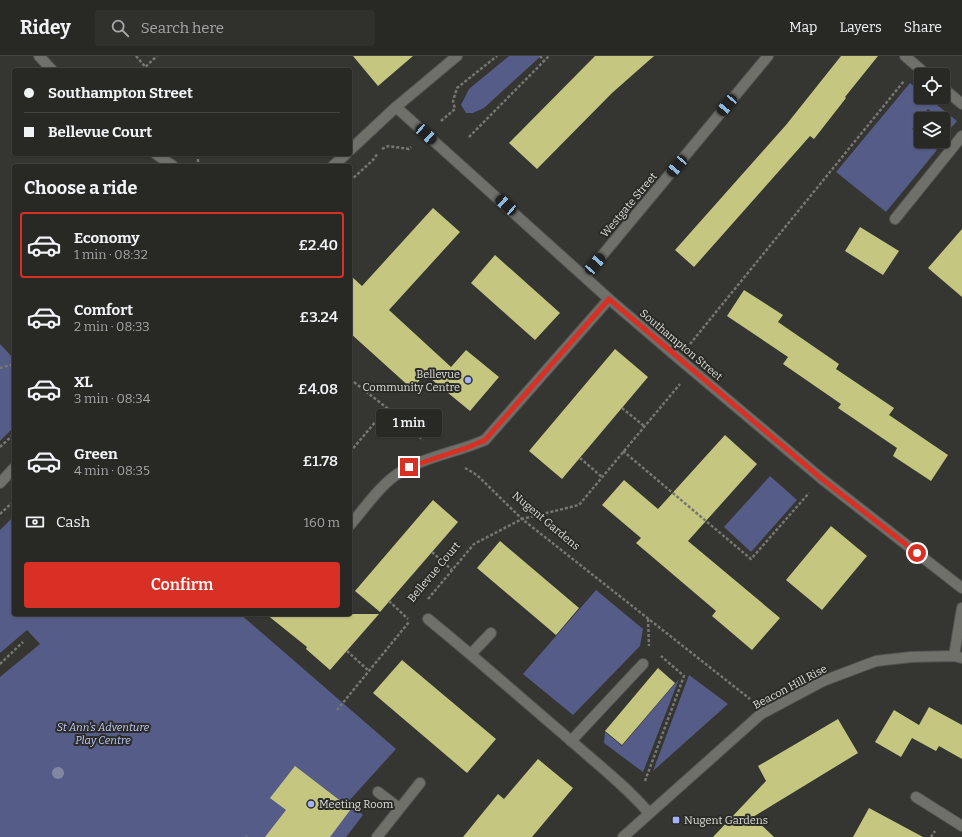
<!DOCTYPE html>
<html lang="en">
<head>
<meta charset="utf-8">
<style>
	:root { --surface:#282825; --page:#30302d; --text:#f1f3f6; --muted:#a5a6a7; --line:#444442; --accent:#d93025 }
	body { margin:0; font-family:Bitter,serif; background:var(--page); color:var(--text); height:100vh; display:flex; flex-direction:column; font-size:15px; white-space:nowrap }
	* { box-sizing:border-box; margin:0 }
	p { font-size:13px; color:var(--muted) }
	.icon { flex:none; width:22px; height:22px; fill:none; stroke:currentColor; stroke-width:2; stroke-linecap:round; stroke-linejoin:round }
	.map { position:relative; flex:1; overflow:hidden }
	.details { position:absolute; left:12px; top:108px; width:340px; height:452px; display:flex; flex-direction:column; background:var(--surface); border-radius:4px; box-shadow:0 1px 3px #0004,0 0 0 1px var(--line) }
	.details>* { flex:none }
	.top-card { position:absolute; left:12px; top:12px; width:340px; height:88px; border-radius:4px; box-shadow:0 1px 3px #0004,0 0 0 1px var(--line); display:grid; align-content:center; height:88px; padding:0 12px; background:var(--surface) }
	.buttons { position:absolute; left:914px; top:12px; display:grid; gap:8px }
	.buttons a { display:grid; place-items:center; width:36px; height:36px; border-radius:4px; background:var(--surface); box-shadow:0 1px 3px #0004,0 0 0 1px var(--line); font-size:20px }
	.end { position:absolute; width:18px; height:18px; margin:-9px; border:5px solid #d93025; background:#fff; box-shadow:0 0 0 2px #fff }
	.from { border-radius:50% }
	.bubble { position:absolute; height:28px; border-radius:4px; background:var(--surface); box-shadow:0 1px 3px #0004,0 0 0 1px var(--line); font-size:13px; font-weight:600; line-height:28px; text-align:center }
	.car { position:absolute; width:12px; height:24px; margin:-12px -6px; border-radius:5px; box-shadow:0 0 3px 1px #0007; background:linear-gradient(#222 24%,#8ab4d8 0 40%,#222 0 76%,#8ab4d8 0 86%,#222 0) }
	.top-card b { display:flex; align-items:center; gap:14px; height:38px; font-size:15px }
	.top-card b+b { border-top:1px solid var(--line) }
	.top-card i { width:10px; height:10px; background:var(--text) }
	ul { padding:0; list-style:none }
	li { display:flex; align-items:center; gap:12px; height:66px; margin:0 8px 6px; padding:0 4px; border:2px solid transparent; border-radius:4px }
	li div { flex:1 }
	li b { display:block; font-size:15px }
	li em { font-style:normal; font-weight:600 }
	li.selected { border-color:var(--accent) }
	li>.icon { width:36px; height:36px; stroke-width:1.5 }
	h2 { padding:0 12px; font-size:18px; line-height:48px }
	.pay { display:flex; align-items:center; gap:10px; height:44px; padding:0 12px; font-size:15px }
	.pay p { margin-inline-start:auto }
	.button { display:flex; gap:8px; margin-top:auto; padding:8px 12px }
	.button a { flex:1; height:46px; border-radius:4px; background:var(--accent); color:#fff; font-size:16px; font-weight:600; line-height:46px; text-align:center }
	header { display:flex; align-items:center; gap:24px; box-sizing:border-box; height:56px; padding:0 20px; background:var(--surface); border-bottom:1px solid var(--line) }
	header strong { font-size:19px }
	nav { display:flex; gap:22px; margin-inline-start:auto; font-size:14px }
	.search { width:280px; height:36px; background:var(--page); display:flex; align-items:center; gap:10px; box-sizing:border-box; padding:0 14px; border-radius:4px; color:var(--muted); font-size:15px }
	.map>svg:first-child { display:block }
	.green { fill:#545c87 }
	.building { fill:#c5c680 }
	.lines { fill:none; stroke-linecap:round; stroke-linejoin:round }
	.minor-casing { stroke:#53534f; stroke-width:12 }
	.path { stroke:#767672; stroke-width:2.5; stroke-dasharray:3 2; stroke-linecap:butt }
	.minor { stroke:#70706b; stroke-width:10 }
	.tree { fill:#8187a2 }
	.route { stroke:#d93025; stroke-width:5 }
	.poi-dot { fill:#a4b2fc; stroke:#2b2c28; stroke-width:1.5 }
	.labels { text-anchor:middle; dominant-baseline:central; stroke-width:4; stroke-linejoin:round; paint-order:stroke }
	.street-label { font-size:11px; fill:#ddddda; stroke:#2b2c28 }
	.poi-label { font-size:11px; fill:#ddddda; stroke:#2b2c28; text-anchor:start }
	.park-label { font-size:11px; font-style:italic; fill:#c0cafe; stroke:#2b2c28 }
</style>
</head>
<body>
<header>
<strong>Ridey</strong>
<div class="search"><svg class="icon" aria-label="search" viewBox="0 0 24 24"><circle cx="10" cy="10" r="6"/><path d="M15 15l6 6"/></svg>Search here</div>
<nav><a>Map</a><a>Layers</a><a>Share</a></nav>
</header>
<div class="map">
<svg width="962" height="781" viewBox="0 0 962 781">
	<rect width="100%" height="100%" fill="#353631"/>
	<!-- green -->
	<g class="green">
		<polygon points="509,0 541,0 484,52 473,57 466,57 461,49 469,33"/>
		<polygon points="910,27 921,36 921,41 927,41 957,65 951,72 943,66 943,63 940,63 928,53 912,73 921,80 921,85 927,85 937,94 886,156 836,116"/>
		<polygon points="0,288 14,303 14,371 0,385"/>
		<polygon points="770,420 797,444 751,496 724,471"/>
		<polygon points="14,460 14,558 240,558 396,693 348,746 363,759 346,781 0,781 0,621 40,588 27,574 0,597 0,474"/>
		<polygon points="596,534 643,573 640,590 573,659 523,618"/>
		<polygon points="689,619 728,648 653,715"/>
		<polygon points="679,623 643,716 604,687 605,676 622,690"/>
	</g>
	<!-- building -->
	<g class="building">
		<polygon points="353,0 413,0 378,30"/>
		<polygon points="595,0 654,0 612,37 537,113 509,87"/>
		<polygon points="841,0 878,0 845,41 846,42 814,83 810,80 694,211 675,194 786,69"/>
		<polygon points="433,152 460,176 389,254 451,311 466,294 499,321 470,355 425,318 412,333 350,277 350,219 362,230"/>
		<polygon points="860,171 899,195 883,219 845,195"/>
		<polygon points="962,173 962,241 928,212"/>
		<polygon points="495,199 560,257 535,284 471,227"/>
		<polygon points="744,234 783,259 778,266 839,308 836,313 894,352 889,359 948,399 931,425 893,400 897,392 838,352 841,348 783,308 788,301 727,260"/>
		<polygon points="615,293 648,321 562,423 529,395"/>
		<polygon points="725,379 757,408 688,485 780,562 752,594 712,560 716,555 636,487 641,482 602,449 624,424 658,453"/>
		<polygon points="433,444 458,466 380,556 355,535"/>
		<polygon points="831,470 867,500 822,554 786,524"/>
		<polygon points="500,485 579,552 556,579 477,512"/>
		<polygon points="266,558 379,558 330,614 306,593 307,591"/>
		<polygon points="402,604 496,683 467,717 373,637"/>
		<polygon points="658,612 675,627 622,689 605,675"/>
		<polygon points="929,651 962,669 962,703 939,690 936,695 912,682 901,701 875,686 894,654 919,669"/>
		<polygon points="838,663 858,697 753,761 774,781 713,781 766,725 758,710"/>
		<polygon points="538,703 573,732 532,781 463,781 498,738 504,743"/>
		<polygon points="295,710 351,753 330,781 265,781 286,754 270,742"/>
		<polygon points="869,752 923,781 853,781"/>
	</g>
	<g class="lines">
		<defs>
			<g id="minor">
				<polyline points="39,0 52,14"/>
				<polyline points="905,0 927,19"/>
				<polyline points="943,32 962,48"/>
				<polyline points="396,51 609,243 678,302 822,423 962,532"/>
				<polyline points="350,94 396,51 457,0"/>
				<polyline points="156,98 173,110"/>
				<polyline points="333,110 346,98"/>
				<polyline points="895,163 962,80"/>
				<polyline points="585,220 768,0"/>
				<polyline points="0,427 14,412"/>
				<path d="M350,469C365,452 380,429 399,417C423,401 458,396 485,384L609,243"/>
				<path d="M428,563C476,602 522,643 569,683C596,707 626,730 649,757"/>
				<polyline points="471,598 491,577"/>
				<polyline points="954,600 962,552"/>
				<polyline points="571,685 643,608"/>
				<polyline points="378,736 399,752"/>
				<polyline points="916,741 962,770"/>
				<polyline points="377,781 420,727"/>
				<polyline points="623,781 761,658 823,625 876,605 911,601 954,600 962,602"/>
			</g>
		</defs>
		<!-- minor casing -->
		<use href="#minor" class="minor-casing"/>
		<!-- path -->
		<g class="path">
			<polyline points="136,0 148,14"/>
			<polyline points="540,0 544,5"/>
			<polyline points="142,14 157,0"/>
			<polyline points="441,65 455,53 453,45 457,32 497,0"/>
			<polyline points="469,81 549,0"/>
			<polyline points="382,93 388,90 409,93 411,91"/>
			<polyline points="198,98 198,110"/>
			<polyline points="350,125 373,104 378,97"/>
			<polyline points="690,288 904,25"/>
			<polyline points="0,312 14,308"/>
			<polyline points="350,323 387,352 423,384"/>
			<polyline points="622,352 644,370"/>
			<polyline points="0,391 14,378"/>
			<polyline points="623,395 751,503 809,437"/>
			<polyline points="350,396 387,352"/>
			<polyline points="580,402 602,421"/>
			<polyline points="465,412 477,419 522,463 750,643"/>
			<polyline points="0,458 14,445"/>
			<polyline points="432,496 452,514"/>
			<polyline points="428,543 474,488 522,463 579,449 680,328"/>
			<polyline points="389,545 408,563"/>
			<polyline points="648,563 649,590"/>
			<polyline points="347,595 369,615"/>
			<polyline points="0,608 23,586"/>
			<polyline points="337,654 409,566"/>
			<polyline points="645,725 684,620 661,600"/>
			<polyline points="246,781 247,780"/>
			<polyline points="931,781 935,775"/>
		</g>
		<!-- minor -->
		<use href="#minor" class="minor"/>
	</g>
	<!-- trees -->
	<circle class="tree" cx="58" cy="717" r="6"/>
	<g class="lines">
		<!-- route -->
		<polyline class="route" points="409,411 469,391 485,384 609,243 822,423 917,497"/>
	</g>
	<!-- markers -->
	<g class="poi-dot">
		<circle cx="468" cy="324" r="4"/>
		<circle cx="311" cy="748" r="4"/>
		<rect x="672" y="760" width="8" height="8" rx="2"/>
	</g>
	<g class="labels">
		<!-- street labels -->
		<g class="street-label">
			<text transform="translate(629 149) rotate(-50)">Westgate Street</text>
			<text transform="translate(681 289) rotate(40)">Southampton Street</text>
			<text transform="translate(546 465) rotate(40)">Nugent Gardens</text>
			<text transform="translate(434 516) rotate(-50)">Bellevue Court</text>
			<text transform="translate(790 631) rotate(-28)">Beacon Hill Rise</text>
		</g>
		<!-- poi labels -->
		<g class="poi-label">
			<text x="460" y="318" text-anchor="end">Bellevue<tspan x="460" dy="13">Community Centre</tspan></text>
			<text x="319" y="748">Meeting Room</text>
			<text x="684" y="764">Nugent Gardens</text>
		</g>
		<!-- park labels -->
		<g class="park-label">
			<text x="103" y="671">St Ann's Adventure<tspan x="103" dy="13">Play Centre</tspan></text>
		</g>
	</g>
</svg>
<div class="buttons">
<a><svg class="icon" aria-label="locate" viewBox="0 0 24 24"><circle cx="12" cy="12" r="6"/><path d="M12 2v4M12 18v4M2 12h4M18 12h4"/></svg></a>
<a><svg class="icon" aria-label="layers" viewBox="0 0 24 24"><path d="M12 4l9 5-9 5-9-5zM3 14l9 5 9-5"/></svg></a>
</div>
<i class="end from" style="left:917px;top:497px"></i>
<i class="end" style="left:409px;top:411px"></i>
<div class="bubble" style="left:376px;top:353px;width:66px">1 min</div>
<i class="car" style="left:727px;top:49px;rotate:220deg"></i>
<i class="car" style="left:426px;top:78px;rotate:132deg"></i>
<i class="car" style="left:677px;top:110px;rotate:220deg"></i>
<i class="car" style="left:506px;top:149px;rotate:312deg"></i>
<i class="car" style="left:595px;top:208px;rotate:41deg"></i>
<div class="top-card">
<b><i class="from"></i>Southampton Street</b>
<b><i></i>Bellevue Court</b>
</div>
<section class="details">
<h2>Choose a ride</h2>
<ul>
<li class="selected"><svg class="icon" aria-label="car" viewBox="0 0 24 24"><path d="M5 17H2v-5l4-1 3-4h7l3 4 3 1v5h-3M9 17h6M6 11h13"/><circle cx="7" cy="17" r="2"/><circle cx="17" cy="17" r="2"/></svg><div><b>Economy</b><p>1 min · 08:32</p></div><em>£2.40</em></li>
<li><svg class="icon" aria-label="car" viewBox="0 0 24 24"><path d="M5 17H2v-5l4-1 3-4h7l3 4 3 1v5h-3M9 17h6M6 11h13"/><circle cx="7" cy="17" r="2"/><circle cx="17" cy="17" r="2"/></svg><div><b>Comfort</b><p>2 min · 08:33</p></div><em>£3.24</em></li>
<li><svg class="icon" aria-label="car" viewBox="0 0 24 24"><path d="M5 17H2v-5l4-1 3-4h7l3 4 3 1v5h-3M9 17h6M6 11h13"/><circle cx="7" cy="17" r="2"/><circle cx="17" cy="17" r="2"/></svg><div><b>XL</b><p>3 min · 08:34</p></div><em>£4.08</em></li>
<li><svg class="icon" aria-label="car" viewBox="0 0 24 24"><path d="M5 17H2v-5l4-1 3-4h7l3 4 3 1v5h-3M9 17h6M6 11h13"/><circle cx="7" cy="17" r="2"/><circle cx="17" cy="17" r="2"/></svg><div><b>Green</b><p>4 min · 08:35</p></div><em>£1.78</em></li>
</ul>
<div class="pay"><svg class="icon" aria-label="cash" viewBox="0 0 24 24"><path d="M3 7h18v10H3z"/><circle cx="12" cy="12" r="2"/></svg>Cash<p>160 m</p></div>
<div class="button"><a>Confirm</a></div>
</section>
</div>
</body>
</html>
